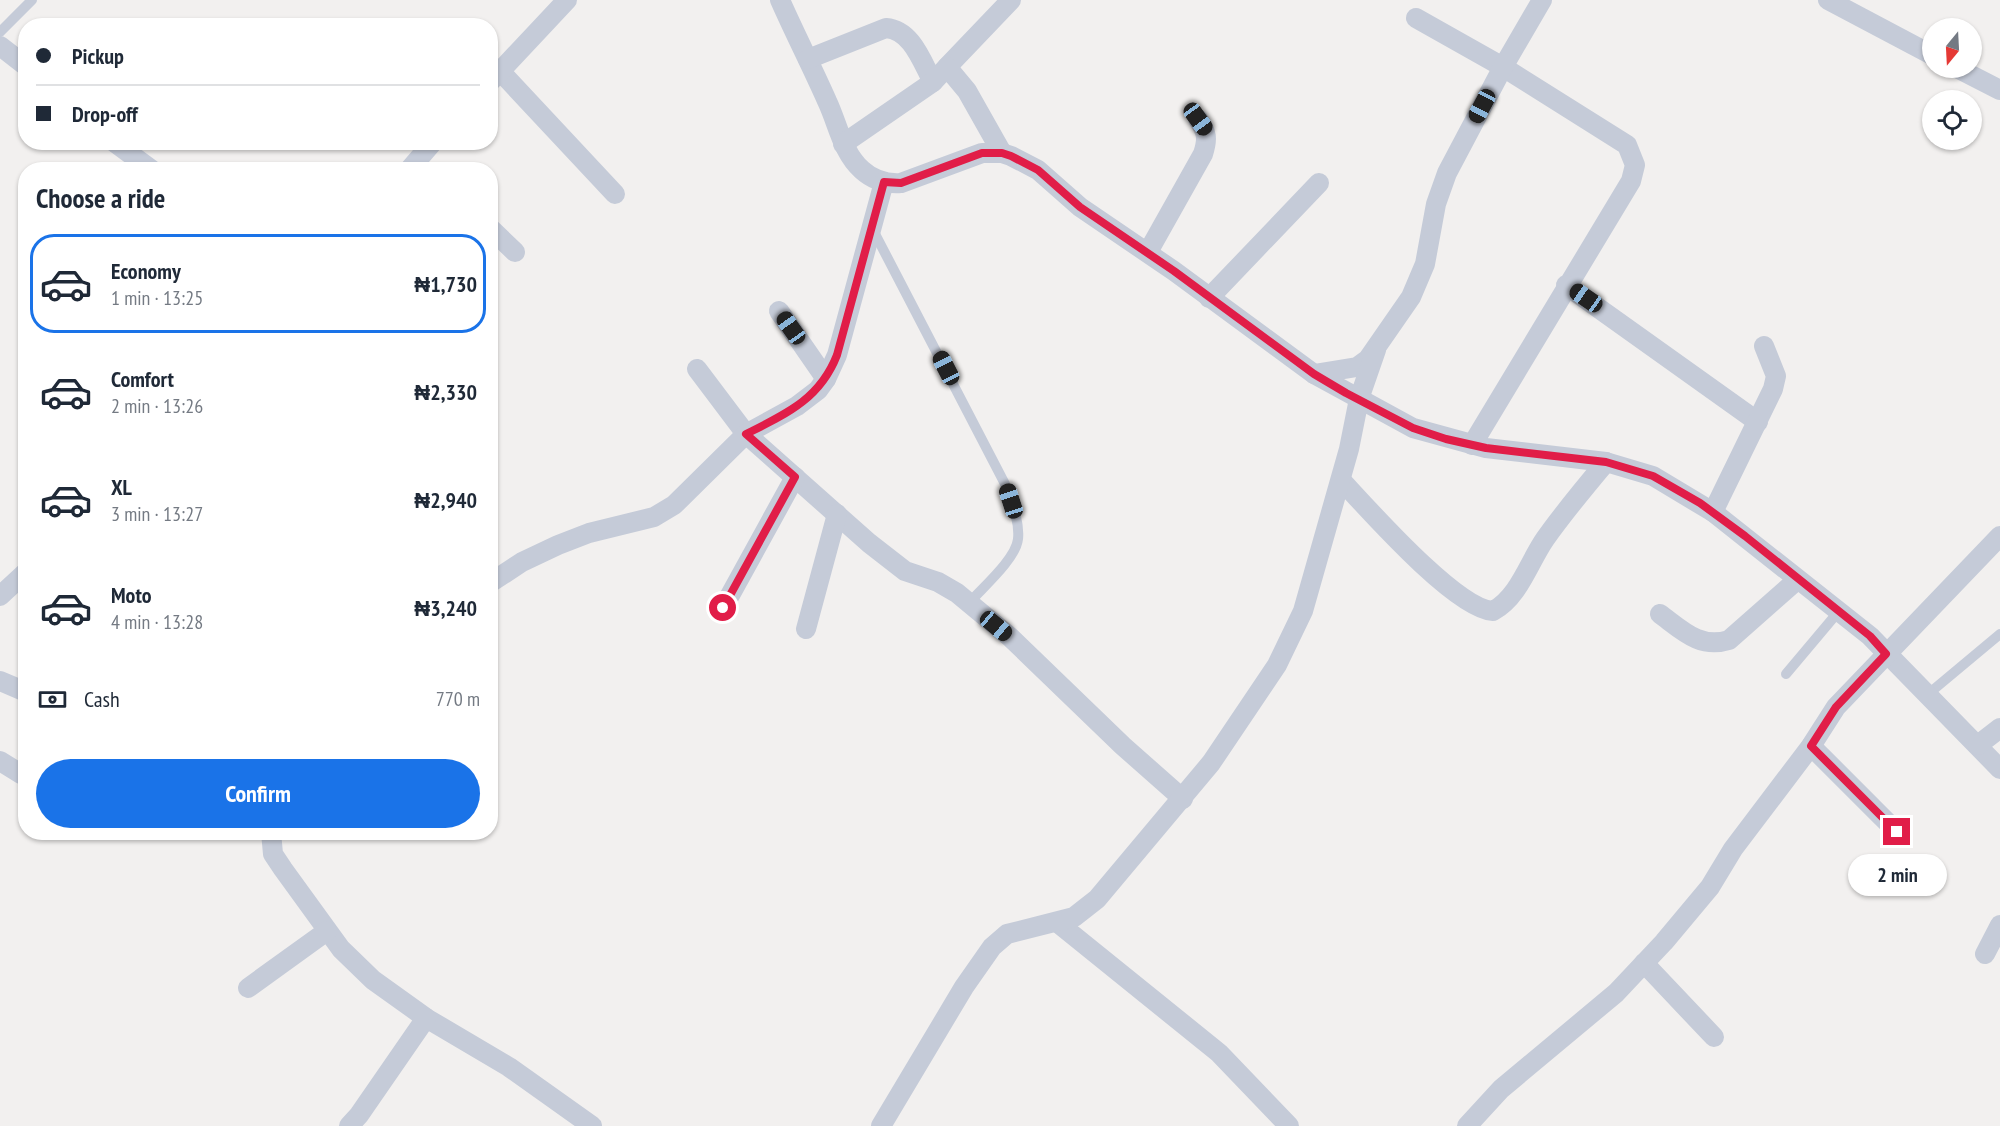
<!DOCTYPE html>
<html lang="en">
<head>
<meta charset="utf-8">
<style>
	:root { --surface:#fff; --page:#f6f6f7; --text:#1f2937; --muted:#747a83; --line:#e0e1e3; --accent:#1a73e8 }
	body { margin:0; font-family:"PT Sans Narrow",sans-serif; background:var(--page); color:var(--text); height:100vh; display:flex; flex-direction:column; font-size:22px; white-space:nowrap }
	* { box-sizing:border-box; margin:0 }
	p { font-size:20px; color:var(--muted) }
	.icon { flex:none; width:33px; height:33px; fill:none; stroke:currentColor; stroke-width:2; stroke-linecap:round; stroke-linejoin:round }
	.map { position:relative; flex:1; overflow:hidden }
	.sheet { position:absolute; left:18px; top:162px; width:480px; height:678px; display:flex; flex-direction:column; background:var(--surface); border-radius:24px; box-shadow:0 2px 4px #0004 }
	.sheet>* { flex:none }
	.banner { position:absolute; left:18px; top:18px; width:480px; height:132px; border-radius:24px; box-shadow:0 2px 4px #0004; display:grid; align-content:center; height:132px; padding:0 18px; background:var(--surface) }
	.needle { width:39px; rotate:198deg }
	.fabs { position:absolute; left:1922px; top:18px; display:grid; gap:12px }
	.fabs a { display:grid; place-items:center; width:60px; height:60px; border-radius:50%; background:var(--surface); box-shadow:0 2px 4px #0004; font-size:30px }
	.end { position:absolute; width:27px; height:27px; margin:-14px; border:8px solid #e11d48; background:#fff; box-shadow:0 0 0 3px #fff }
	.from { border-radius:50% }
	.bubble { position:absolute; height:42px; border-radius:21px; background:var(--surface); box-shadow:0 2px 4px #0004; font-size:20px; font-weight:800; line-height:42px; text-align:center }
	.car { position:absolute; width:18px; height:36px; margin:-18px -9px; border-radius:8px; box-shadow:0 0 4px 2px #0007; background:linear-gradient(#222 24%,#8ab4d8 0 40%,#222 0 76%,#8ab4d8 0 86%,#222 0) }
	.banner b { display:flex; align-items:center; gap:21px; height:57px; font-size:22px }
	.banner b+b { border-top:2px solid var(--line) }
	.banner i { width:15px; height:15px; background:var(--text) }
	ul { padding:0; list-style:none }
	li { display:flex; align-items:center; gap:18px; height:99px; margin:0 12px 9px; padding:0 6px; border:3px solid transparent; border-radius:24px }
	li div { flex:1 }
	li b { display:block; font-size:22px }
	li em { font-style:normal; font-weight:800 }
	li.active { border-color:var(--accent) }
	li>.icon { width:54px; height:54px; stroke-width:1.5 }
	h2 { padding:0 18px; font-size:27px; line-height:72px }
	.pay { display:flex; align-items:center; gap:15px; height:66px; padding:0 18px; font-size:22px }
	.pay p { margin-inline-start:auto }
	.action { display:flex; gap:12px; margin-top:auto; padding:12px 18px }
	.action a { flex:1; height:69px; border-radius:36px; background:var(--accent); color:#fff; font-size:24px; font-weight:800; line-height:69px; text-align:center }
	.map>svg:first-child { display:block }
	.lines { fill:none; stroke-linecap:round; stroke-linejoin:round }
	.service { stroke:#c5cbd8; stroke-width:10 }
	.minor { stroke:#c5cbd8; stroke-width:20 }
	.route { stroke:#e11d48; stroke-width:8 }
</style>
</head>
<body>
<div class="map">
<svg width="2000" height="1126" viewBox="0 0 2000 1126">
	<rect width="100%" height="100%" fill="#f2f0ef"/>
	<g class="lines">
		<!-- service -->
		<g class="service">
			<polyline points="0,32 32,0"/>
			<path d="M872,228L1005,484C1011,501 1020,521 1018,539C1016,559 982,588 969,603"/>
			<polyline points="1786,674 1839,611"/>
			<polyline points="1927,695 2000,634"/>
		</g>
		<!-- minor -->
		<g class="minor">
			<path d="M780,0C795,34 812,67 827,101C838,124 842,152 862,170C873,180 886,184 901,183L982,153H1002L1011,156L1038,170L1080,207L1174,271L1314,374L1413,428L1486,448L1606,462L1653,476L1713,512L1870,636L2000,769"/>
			<polyline points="1828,0 1932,55"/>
			<polyline points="1416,18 1503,67 1627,145 1635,165 1631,181 1472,445"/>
			<polyline points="0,46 26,66"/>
			<path d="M808,59L886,28C912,30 922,62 933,82"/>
			<polyline points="947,67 1011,0"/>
			<polyline points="1957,68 2000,90"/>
			<polyline points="501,72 615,194"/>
			<polyline points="490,82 567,0"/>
			<polyline points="114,142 152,170"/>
			<polyline points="843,144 933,82 947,67 967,91 1002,153"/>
			<polyline points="409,170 433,142"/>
			<polyline points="490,228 515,252"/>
			<path d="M1148,252L1203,154C1208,139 1207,132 1198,119"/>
			<polyline points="1566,285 1758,422"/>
			<polyline points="1209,298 1319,183"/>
			<polyline points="779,311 826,379"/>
			<polyline points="697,369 746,434 869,543 905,571 938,582 957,593 1010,637 1123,746 1183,799"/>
			<polyline points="1314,374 1357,367 1368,359 1411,297 1425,264 1436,204 1447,173 1503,67 1542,0"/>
			<path d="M1341,480C1368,509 1456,609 1493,611C1519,597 1529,562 1545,539C1564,512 1585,487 1606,462"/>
			<polyline points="1713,512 1773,389 1776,376 1764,346"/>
			<polyline points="490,583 522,562 558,545 589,533 654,517 674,505 746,434 797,406 818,390 826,379 837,355 884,182"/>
			<polyline points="0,596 26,572"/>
			<polyline points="723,608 795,477"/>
			<path d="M1660,614C1683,631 1700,649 1729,640L1797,580"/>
			<polyline points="806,629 837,514"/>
			<polyline points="0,681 26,692"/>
			<polyline points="1978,745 2000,728"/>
			<polyline points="1811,746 1897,832"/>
			<polyline points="0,761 21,774"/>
			<polyline points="271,832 273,854 283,869 341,949 373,980 426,1018 509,1067 592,1126"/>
			<polyline points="1058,923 1219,1053 1289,1126"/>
			<polyline points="1985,954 2000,925"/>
			<polyline points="1644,963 1714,1037"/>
			<polyline points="248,988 327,931"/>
			<polyline points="349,1126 359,1115 426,1018"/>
			<polyline points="881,1126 964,987 992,947 1007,934 1074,917 1097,899 1211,763 1277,665 1303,611 1349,449 1359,399 1376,350"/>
			<polyline points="1467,1126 1501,1089 1616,993 1664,942 1710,887 1733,849 1811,746 1836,707 2000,536"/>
		</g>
	</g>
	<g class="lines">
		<!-- route -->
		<path class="route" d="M723,608L795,477L746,434C786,414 820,399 837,355L884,182L901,183L982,153H1002L1011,156L1038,170L1080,207L1174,271L1314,374L1346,393L1413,428L1446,439L1486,448L1606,462L1653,476L1700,503L1745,536L1870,636L1886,654L1836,707L1811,746L1897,832"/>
	</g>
</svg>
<div class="fabs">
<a><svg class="needle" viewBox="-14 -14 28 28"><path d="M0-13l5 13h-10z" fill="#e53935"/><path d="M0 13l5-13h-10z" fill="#747a83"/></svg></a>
<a><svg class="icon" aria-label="locate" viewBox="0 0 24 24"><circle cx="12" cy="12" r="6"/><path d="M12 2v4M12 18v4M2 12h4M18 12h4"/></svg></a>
</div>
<i class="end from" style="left:723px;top:608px"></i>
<i class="end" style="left:1897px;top:832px"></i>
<div class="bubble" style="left:1848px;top:854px;width:99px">2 min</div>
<i class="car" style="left:1482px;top:106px;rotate:208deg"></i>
<i class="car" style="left:1198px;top:119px;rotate:144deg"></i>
<i class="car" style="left:1586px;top:298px;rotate:305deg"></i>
<i class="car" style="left:791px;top:328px;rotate:325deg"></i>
<i class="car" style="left:946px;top:368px;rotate:333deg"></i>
<i class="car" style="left:1011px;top:501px;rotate:342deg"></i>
<i class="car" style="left:996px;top:626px;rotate:130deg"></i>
<div class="banner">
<b><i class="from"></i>Pickup</b>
<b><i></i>Drop-off</b>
</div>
<section class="sheet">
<h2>Choose a ride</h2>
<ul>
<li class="active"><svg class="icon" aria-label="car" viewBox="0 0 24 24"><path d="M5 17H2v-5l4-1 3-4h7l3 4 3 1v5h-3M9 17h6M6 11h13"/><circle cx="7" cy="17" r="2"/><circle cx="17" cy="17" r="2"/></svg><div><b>Economy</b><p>1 min · 13:25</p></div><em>₦1,730</em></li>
<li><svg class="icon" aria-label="car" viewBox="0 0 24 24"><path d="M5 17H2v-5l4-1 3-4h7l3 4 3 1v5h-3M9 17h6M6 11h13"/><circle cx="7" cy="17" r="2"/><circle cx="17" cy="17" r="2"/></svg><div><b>Comfort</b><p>2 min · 13:26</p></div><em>₦2,330</em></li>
<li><svg class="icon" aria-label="car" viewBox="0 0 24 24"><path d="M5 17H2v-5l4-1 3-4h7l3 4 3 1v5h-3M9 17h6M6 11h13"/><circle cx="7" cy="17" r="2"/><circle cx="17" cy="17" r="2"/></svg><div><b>XL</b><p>3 min · 13:27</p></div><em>₦2,940</em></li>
<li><svg class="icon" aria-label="car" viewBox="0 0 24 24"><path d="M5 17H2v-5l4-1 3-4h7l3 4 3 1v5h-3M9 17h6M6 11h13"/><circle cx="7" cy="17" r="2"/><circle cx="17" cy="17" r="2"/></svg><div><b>Moto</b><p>4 min · 13:28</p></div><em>₦3,240</em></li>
</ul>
<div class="pay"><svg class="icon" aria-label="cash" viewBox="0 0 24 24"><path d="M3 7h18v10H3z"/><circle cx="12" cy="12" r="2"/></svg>Cash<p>770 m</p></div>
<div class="action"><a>Confirm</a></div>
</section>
</div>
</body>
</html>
